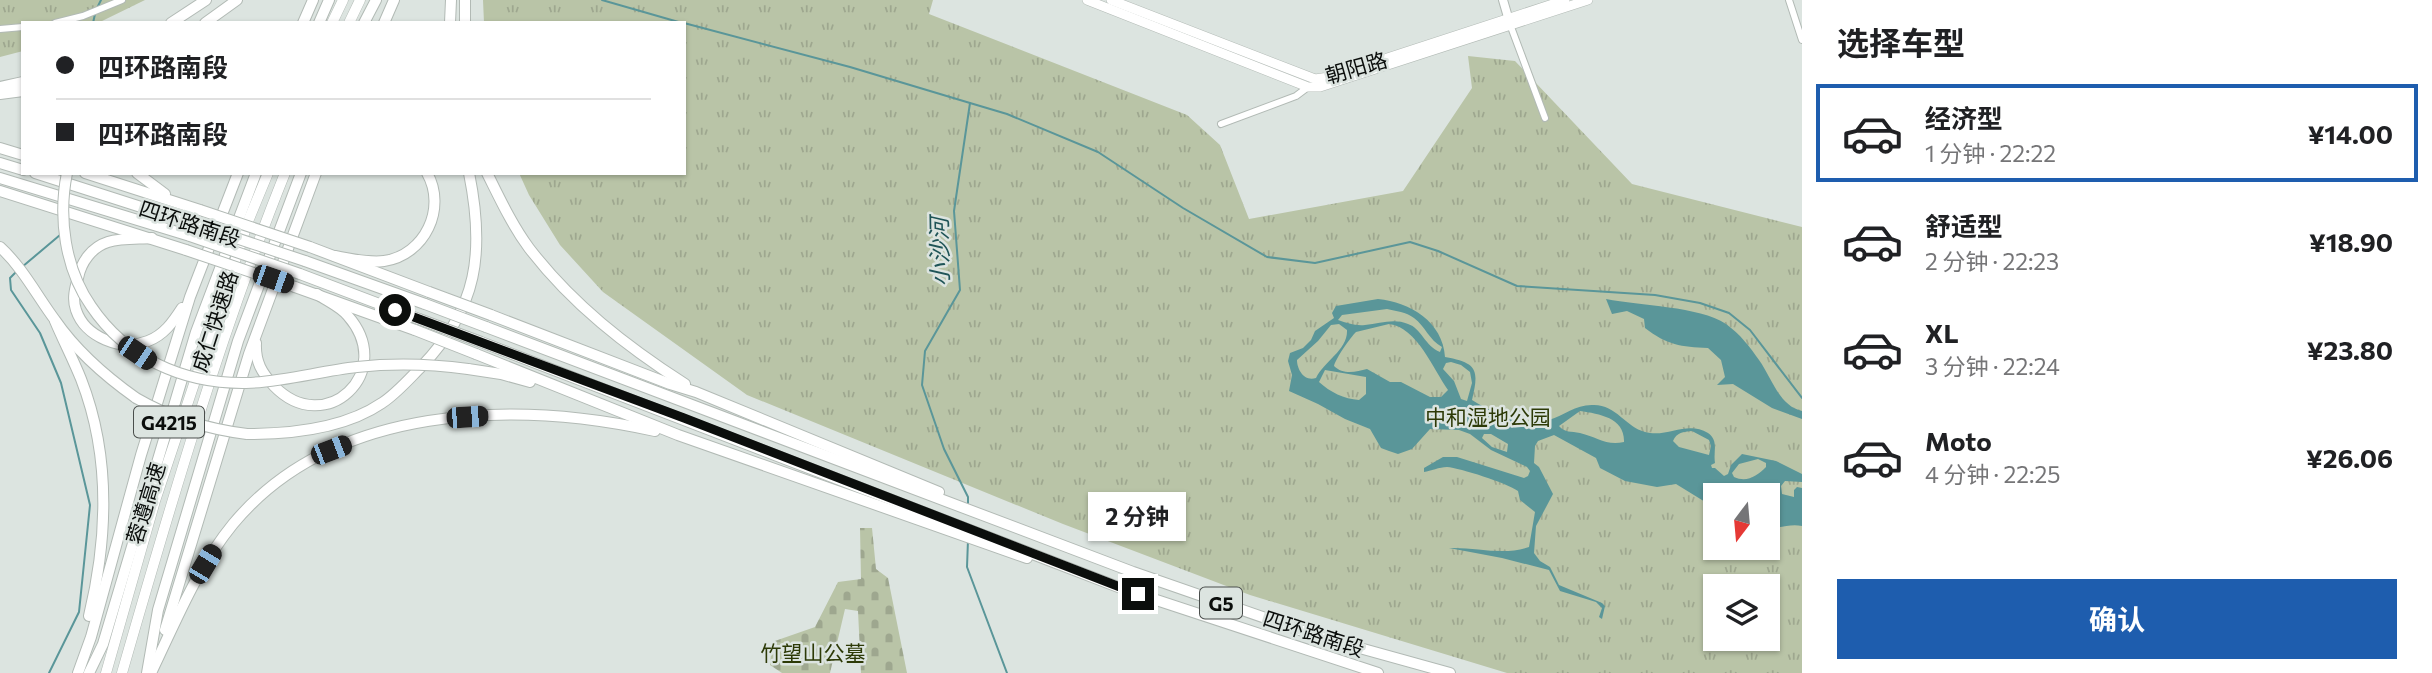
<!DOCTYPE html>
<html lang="zh">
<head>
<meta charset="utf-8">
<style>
	:root { --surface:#fff; --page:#f6f6f6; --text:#202124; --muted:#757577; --line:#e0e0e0; --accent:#1e5dae }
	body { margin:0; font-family:Commissioner,"Noto Sans SC",sans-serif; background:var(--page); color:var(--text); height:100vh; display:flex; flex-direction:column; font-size:26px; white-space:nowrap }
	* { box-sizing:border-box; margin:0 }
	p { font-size:23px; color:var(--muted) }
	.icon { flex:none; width:38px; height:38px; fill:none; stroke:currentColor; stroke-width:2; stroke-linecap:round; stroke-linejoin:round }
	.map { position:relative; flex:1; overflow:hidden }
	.panel { display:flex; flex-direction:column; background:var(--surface); width:630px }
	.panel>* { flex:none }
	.hud { position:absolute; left:21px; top:21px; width:665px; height:154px; border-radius:0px; box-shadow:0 2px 5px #0004; display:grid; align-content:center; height:154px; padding:0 35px; background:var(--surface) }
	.needle { width:46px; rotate:196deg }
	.fabs { position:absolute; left:1703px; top:483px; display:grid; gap:14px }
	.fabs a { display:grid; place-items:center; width:77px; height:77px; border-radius:0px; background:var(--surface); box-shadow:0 2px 5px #0004; font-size:35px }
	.end { position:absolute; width:32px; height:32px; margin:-16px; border:9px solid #0b0e0c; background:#fff; box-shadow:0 0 0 4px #fff }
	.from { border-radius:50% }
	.bubble { position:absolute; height:49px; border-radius:0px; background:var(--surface); box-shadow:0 2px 5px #0004; font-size:23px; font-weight:700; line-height:49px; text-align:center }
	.car { position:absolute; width:21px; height:42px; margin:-21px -10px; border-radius:9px; box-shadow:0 0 5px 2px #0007; background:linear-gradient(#222 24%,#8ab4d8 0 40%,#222 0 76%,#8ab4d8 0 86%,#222 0) }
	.hud b { display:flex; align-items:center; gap:24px; height:66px; font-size:26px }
	.hud b+b { border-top:2px solid var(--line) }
	.hud i { width:18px; height:18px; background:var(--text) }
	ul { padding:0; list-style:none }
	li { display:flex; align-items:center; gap:21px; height:98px; margin:0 14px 10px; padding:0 21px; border:4px solid transparent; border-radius:0px }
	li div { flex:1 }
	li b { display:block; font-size:26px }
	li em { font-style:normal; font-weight:700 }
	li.active { border-color:var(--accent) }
	li>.icon { width:63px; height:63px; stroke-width:1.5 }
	h2 { padding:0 35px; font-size:32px; line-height:84px }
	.primary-button { display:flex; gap:14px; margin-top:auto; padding:14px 35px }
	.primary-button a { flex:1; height:80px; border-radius:0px; background:var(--accent); color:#fff; font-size:28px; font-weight:700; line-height:80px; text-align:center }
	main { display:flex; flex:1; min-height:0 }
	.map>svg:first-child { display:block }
	.cemetery { fill:url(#cemetery-stones) }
	.park { fill:url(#park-tufts); fill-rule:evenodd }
	.water { fill:#5a9699; fill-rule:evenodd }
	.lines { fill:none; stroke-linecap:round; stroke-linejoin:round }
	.stream { stroke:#5a9699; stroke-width:2 }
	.minor-casing { stroke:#b2bab5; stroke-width:8 }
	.tertiary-casing { stroke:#b2bab5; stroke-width:10 }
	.secondary-casing { stroke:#b2bab5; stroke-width:10 }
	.trunk-casing { stroke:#b2bab5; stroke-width:11 }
	.motorway-casing { stroke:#b2bab5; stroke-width:12 }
	.minor { stroke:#fff; stroke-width:6 }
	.tertiary { stroke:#fff; stroke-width:8 }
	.secondary { stroke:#fff; stroke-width:9 }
	.trunk { stroke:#fff; stroke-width:10 }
	.motorway { stroke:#fff; stroke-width:10 }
	.motorway-bridge-casing { stroke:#b2bab5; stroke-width:12; stroke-linecap:butt }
	.motorway-bridge { stroke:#fff; stroke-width:10 }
	.route { stroke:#0b0e0c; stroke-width:9 }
	.labels { text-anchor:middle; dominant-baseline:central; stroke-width:5; stroke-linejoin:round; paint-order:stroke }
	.shield { fill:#dce4e0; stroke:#4a4e4c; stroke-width:2 }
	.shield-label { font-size:19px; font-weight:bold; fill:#0b0e0c }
	.street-label { font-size:21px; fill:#0b0e0c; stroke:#dce4e0 }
	.park-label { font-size:21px; fill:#2d3a07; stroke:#dce4e0 }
	.water-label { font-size:23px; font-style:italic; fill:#1f5457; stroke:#dce4e0 }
</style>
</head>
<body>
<main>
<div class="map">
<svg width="1802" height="673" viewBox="0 0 1802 673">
	<defs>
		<pattern id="cemetery-stones" width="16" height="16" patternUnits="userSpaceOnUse" patternTransform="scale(1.75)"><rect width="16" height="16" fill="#b9c4a7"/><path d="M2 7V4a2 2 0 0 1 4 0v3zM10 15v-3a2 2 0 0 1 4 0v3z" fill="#9ea78f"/></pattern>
		<pattern id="park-tufts" width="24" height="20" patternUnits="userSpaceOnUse" patternTransform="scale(1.75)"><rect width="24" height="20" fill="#b9c4a7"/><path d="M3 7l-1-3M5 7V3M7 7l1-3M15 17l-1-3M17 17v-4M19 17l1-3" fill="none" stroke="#9ea78f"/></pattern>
	</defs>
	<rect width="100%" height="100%" fill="#dce4e0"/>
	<!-- cemetery -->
	<polygon class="cemetery" points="860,528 872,528 876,569 888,578 907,673 861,673 858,611 845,609 830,673 782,673 770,665 772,642 815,627 838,582 861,579"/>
	<!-- park -->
	<g class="park">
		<polygon points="0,0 145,0 98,23 23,23 23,51 0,57"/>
		<path d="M483,0H933L929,14L1187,115L1220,145L1249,219L1403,191L1472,88L1468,56L1515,61L1632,184L1802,227V673H1507L1250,595L1063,524L747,395L603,292L560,245L529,195L519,173H684V23H484ZM1715,495H1768V548H1715ZM1715,586H1768V639H1715Z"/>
	</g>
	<!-- water -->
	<g class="water">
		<path d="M1378,299C1410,302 1443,322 1445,357C1478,363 1479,370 1472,400C1493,413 1525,428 1549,420C1565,415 1576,404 1594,405C1616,405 1626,427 1645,432C1668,438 1687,420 1708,433C1719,441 1713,451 1715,463L1711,465L1712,468H1715L1724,476L1728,474L1731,465L1742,454L1776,461L1802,474V482L1785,481L1781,486L1782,494L1794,497V490L1797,487L1802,488V526C1790,523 1780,529 1768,527V495H1715V508L1676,484L1657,487L1625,481L1600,468L1596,458L1554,435L1538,441L1535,446L1534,463L1539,467L1553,494L1536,526L1534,553L1540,561L1550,567L1559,585L1602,603L1605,606L1602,619L1599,617L1602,608L1596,602L1560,591L1549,570L1502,558L1449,548C1477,547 1503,556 1529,547L1535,512L1520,500L1518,491C1507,483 1460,468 1447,467C1439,467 1431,471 1424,472V468L1443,457H1457L1524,478L1528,476L1530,471L1527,467L1491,450L1470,434L1459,430L1430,429L1412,449L1398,454L1389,451L1381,448L1370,429L1345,419L1318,404L1289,391L1292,375L1288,361L1290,353L1303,348L1311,340L1315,331L1334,318L1332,313L1336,306ZM1387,309C1396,311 1406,312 1414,318C1425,326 1429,340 1442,347L1440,352C1425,346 1421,328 1408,324C1393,318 1380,324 1365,325C1355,326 1347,323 1338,320L1342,315ZM1339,324L1347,330C1348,350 1324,361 1316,378C1304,382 1297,369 1297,360L1318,341L1331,325ZM1389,324C1417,327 1433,369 1448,390L1441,397H1430L1401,382H1390L1367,369C1356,372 1343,375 1334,366C1336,358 1350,338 1356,332ZM1451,362L1461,365L1470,372L1472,383L1467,401L1461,399L1454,381L1443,369L1446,363ZM1325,370L1366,377V394L1359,400C1344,399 1330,392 1319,382ZM1580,411C1600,414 1625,418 1624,442C1606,446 1597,437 1580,433C1571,431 1565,433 1559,426ZM1692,431L1709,440L1711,446L1709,455L1679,447L1673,441C1677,432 1683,432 1692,431ZM1484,434H1491L1508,444L1507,452L1492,447L1482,438ZM1758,459L1766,463V467C1757,476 1747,483 1734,477L1732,473L1739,464Z"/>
		<path d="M1606,299C1640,306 1699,306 1726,324C1740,334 1750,347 1759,360C1772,378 1779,406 1802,411V419L1772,408L1733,384L1717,385L1725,377L1721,360L1708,348C1681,347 1667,345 1645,328L1644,319L1627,311L1612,314Z"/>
	</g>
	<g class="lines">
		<!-- stream -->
		<g class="stream">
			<polyline points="602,0 682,23"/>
			<polyline points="97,8 101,0"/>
			<polyline points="93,23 95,14"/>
			<polyline points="684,23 850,67 970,103 954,211 960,290 925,351 922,385 944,449 968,497 968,503"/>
			<polyline points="970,103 1007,114 1098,152 1183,208 1267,257 1315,263 1410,242 1438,251 1517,286 1655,295 1700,303 1729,313 1750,330 1802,398"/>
			<polyline points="22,267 60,235"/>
			<polyline points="15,273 10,278 11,290 40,333 61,383 90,505 79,612 49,673"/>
			<polyline points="968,540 967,567 1007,673"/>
		</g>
		<defs>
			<g id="minor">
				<polyline points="1789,0 1802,40"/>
				<polyline points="55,23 83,16 122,0"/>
				<polyline points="1511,27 1545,118"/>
				<polyline points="0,29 23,27"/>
				<polyline points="1221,124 1296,96 1308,87"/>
			</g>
			<polyline id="tertiary" points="1503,0 1510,24"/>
			<g id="secondary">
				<polyline points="1087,0 1308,87 1320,87 1588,0"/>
				<polyline points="1111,0 1315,79 1329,77 1565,0"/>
			</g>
			<g id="trunk">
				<polyline points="332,23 343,0"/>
				<polyline points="349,23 360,0"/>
				<polyline points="106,673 155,501 249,219 268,173"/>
				<path d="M122,673C170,506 220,335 285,173"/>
			</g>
			<g id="motorway">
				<polyline points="171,23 206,0"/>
				<polyline points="205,23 237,0"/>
				<polyline points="303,23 313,0"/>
				<polyline points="319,23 329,0"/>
				<polyline points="364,23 376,0"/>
				<polyline points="384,23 394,0"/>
				<polyline points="450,23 451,0"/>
				<polyline points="465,23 465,0"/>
				<polyline points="0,87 23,82"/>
				<polyline points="0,94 23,91"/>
				<polyline points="0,148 23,155"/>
				<polyline points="0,163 23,170"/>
				<polyline points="35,173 194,224"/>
				<polyline points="85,173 200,210"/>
				<polyline points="137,173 165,194"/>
				<path d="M487,173C500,199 512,225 529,248C572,304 626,346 685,384"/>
				<polyline points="0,178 190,236"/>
				<polyline points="0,191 186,250"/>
				<path d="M152,238C138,239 121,238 108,242C92,247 81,262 78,278C75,288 72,299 76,310C85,337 121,352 148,341C164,335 173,322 182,308"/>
				<path d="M0,247C23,268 37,296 55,320C77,352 105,376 136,398"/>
				<polyline points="310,247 429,292"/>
				<path d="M335,256C351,259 368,263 384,261C425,255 447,208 427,173"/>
				<polyline points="305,261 425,304"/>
				<polyline points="300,274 419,319"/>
				<polyline points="295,287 415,330"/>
				<polyline points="491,315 670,384 696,392 939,492"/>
				<path d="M55,321C63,340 73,359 81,379C111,456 108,537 89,616"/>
				<polyline points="486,327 1133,572 1320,637 1450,673"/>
				<polyline points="481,342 1126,590 1378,673"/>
				<path d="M256,343C255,362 262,373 274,386C325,439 397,372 348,316C341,307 327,301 317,294"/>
				<polyline points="476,354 678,435 1027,558"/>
				<polyline points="468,369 501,374 530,382"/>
				<path d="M247,434C291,434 344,429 382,403C396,394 409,379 421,367C478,308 485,252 469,173"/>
				<polyline points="165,630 249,354 316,173"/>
				<polyline points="78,673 91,637 141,455 190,297 238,173"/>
				<polyline points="89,673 103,644 196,332 256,173"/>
				<polyline points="147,673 158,610 238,341 301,173"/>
				<path d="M151,673C176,621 197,568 233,524C333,404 514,400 655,431"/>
			</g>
		</defs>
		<!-- minor casing -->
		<use href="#minor" class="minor-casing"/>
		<!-- tertiary casing -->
		<use href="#tertiary" class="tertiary-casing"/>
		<!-- secondary casing -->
		<use href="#secondary" class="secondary-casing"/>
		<!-- trunk casing -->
		<use href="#trunk" class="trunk-casing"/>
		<!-- motorway casing -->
		<use href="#motorway" class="motorway-casing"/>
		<!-- minor -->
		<use href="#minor" class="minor"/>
		<!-- tertiary -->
		<use href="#tertiary" class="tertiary"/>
		<!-- secondary -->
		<use href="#secondary" class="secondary"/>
		<!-- trunk -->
		<use href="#trunk" class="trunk"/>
		<!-- motorway -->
		<use href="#motorway" class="motorway"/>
		<defs>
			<g id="motorway-bridge">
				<path d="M67,173C58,217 65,269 91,306C126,358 183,384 246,383C283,382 320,371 357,367C394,363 431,364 468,369"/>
				<polyline points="200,210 310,247"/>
				<polyline points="194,224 305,261"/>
				<polyline points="190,236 300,274"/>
				<polyline points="186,250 295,287"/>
				<polyline points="429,292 491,315"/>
				<polyline points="425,304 486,327"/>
				<polyline points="419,319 481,342"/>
				<polyline points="415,330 476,354"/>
				<path d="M136,398C172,419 207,429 247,434"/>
			</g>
		</defs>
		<!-- motorway-bridge casing -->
		<use href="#motorway-bridge" class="motorway-bridge-casing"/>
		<!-- motorway-bridge -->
		<use href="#motorway-bridge" class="motorway-bridge"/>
	</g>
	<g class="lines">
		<!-- route -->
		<polyline class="route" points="395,310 684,418 1138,594"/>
	</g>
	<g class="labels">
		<!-- shield labels -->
		<g class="shield">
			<rect x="134" y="406.5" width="70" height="31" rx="5"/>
			<rect x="1200" y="587.5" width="42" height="31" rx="5"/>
		</g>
		<g class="shield-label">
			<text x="169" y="422">G4215</text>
			<text x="1221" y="603">G5</text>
		</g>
		<!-- street labels -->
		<g class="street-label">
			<text transform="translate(1356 67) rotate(-16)">朝阳路</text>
			<text transform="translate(190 223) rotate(18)">四环路南段</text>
			<text transform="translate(214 321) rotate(-72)">成仁快速路</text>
			<text transform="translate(145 503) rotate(-73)">蓉遵高速</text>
			<text transform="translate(1314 633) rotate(18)">四环路南段</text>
		</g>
		<!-- park labels -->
		<g class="park-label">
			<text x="1488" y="416">中和湿地公园</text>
			<text x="813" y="652">竹望山公墓</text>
		</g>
		<!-- water labels -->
		<g class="water-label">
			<text transform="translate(939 252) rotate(-91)">小沙河</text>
		</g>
	</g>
</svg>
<div class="fabs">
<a><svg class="needle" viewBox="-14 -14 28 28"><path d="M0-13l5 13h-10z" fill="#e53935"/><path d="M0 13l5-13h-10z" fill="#757577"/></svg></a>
<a><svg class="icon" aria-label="layers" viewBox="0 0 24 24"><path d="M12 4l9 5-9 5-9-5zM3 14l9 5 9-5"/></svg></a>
</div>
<i class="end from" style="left:395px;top:310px"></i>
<i class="end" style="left:1138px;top:594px"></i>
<div class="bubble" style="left:1088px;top:492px;width:98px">2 分钟</div>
<i class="car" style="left:273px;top:279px;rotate:109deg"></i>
<i class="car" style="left:137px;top:353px;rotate:124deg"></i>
<i class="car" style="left:467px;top:417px;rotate:86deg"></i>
<i class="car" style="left:331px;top:450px;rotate:69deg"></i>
<i class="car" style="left:205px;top:564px;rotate:31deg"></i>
<div class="hud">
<b><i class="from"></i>四环路南段</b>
<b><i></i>四环路南段</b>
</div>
</div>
<section class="panel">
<h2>选择车型</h2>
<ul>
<li class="active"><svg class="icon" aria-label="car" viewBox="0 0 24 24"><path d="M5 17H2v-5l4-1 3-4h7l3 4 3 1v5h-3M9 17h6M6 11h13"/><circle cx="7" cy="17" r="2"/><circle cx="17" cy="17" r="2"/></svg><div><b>经济型</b><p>1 分钟 · 22:22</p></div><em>¥14.00</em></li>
<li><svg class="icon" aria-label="car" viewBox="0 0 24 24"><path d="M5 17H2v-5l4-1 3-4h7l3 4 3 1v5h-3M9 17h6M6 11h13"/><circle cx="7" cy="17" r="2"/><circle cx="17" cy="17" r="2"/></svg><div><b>舒适型</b><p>2 分钟 · 22:23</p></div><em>¥18.90</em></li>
<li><svg class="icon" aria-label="car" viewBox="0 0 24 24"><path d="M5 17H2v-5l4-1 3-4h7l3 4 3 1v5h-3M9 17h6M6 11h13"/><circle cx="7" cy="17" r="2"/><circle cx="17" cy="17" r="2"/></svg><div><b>XL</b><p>3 分钟 · 22:24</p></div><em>¥23.80</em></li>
<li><svg class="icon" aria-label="car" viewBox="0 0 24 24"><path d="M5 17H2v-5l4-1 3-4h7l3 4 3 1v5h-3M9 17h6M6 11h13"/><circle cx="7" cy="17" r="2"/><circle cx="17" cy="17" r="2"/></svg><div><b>Moto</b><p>4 分钟 · 22:25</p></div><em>¥26.06</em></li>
</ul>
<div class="primary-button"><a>确认</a></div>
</section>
</main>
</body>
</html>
